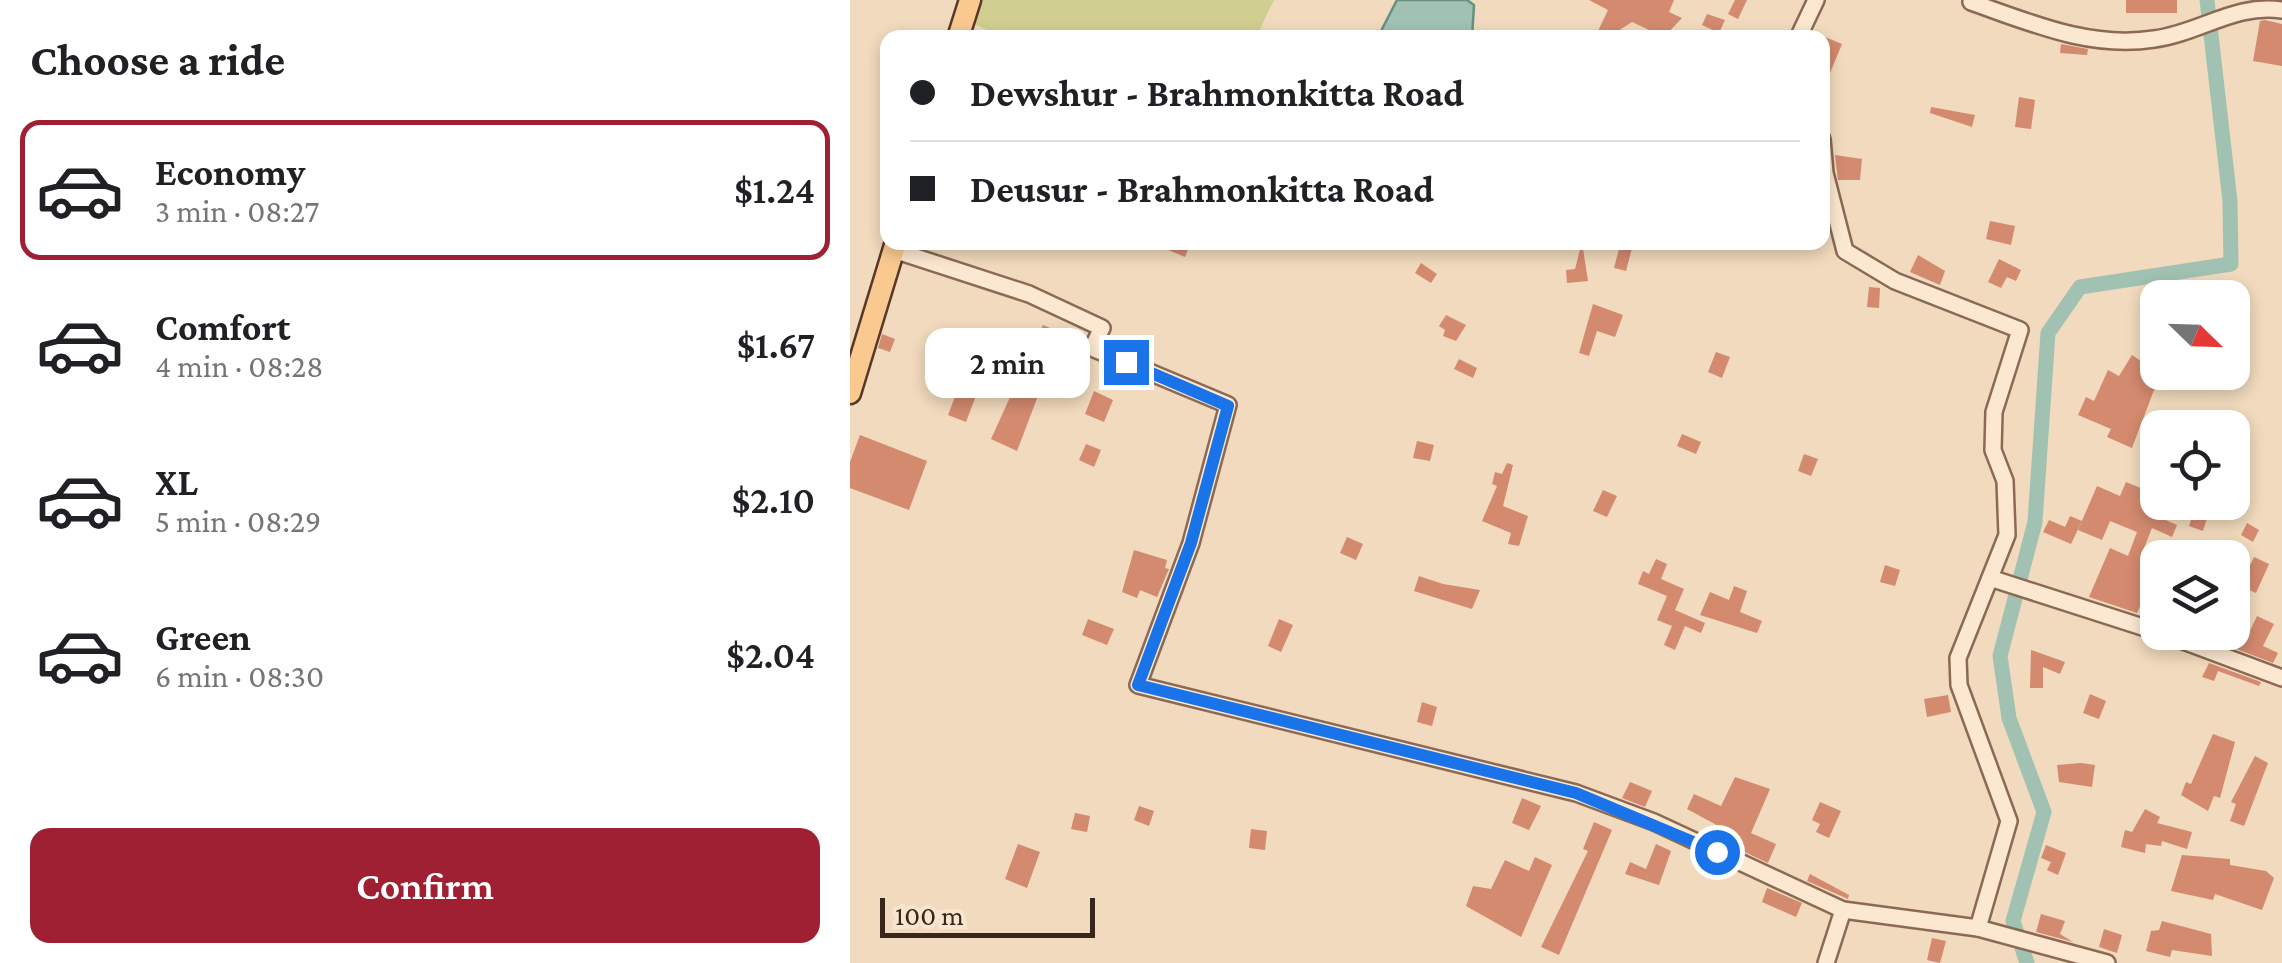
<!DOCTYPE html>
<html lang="en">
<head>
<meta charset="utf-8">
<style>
	:root { --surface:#fff; --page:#f6f6f6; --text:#202124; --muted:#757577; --line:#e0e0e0; --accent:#9f2033 }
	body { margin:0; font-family:"Crimson Pro",serif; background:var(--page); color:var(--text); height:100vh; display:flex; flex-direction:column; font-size:38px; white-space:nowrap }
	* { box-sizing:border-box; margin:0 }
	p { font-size:32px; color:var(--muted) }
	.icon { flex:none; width:55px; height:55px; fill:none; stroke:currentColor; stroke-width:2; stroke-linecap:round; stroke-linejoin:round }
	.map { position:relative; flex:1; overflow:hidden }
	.sheet { display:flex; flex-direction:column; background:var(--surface); width:850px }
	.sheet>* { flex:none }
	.hud { position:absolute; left:30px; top:30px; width:950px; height:220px; border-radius:20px; box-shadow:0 5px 15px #0003; display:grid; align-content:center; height:220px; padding:0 30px; background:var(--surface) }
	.needle { width:65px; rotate:113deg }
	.controls { position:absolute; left:1290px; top:280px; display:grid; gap:20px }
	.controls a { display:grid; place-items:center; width:110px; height:110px; border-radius:20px; background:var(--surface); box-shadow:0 5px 15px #0003; font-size:50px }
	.scale { position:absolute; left:30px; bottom:25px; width:215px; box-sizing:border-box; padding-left:10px; border:5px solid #38251b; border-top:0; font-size:28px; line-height:35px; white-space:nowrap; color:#38251b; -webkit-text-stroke:8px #f8e5cd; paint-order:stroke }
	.end { position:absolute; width:45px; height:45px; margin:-22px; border:12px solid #1a73e8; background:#fff; box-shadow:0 0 0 5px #fff }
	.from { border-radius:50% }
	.bubble { position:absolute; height:70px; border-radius:20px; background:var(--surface); box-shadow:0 5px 15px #0003; font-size:32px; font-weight:600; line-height:70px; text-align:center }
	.hud b { display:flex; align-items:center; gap:35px; height:95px; font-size:38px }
	.hud b+b { border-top:2px solid var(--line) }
	.hud i { width:25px; height:25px; background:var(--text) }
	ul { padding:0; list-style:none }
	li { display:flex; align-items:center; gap:30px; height:140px; margin:0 20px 15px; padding:0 10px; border:5px solid transparent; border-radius:20px }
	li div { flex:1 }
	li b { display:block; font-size:38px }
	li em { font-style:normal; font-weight:600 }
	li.selected { border-color:var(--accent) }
	li>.icon { width:90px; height:90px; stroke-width:1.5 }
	h2 { padding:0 30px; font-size:45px; line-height:120px }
	.action { display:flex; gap:20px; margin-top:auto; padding:20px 30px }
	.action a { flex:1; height:115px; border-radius:20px; background:var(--accent); color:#fff; font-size:40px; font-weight:600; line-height:115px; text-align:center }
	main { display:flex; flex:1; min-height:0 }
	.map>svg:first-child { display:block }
	.green { fill:#d0ce90 }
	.water { fill:#a1c2b3; stroke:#689080; stroke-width:2.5 }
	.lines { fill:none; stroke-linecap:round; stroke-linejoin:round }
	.canal { stroke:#a1c2b3; stroke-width:15 }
	.building { fill:#d38a6f }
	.minor-casing { stroke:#8b6955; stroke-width:20 }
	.major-casing { stroke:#58382a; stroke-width:25 }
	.minor { stroke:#fce8d1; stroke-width:15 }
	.major { stroke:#f9c990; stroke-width:20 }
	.route { stroke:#1a73e8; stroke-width:12 }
</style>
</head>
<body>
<main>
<section class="sheet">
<h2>Choose a ride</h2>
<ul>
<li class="selected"><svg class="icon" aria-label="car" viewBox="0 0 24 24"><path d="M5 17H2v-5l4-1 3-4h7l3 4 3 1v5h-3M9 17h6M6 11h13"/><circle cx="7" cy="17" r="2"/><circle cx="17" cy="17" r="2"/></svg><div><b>Economy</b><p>3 min · 08:27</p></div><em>$1.24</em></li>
<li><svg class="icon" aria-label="car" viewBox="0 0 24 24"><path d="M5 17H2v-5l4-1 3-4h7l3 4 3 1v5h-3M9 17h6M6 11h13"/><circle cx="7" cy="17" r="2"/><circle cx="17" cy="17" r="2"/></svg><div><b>Comfort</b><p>4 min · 08:28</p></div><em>$1.67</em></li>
<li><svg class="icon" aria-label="car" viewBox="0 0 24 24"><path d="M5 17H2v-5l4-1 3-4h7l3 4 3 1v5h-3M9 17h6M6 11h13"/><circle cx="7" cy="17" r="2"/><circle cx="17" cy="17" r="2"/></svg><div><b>XL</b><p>5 min · 08:29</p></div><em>$2.10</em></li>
<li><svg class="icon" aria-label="car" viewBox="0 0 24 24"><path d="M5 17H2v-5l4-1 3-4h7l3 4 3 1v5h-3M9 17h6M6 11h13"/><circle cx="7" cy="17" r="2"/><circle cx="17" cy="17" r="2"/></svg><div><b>Green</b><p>6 min · 08:30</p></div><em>$2.04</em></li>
</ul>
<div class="action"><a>Confirm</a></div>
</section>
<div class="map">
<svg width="1432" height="963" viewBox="0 0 1432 963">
	<rect width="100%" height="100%" fill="#f1dabd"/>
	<!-- green -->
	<polygon class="green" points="130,0 424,0 406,37 155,38 122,23"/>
	<!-- water -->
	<polygon class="water" points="547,0 617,0 624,5 622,37 528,37"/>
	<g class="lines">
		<!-- canal -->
		<polyline class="canal" points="1177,963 1163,921 1194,812 1159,718 1150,656 1185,522 1198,333 1230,287 1381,264 1380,201 1357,0"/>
	</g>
	<!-- building -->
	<g class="building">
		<polygon points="739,0 824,0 819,12 832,18 814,37 782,22 757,38 747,33 758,10"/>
		<polygon points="885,0 897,0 888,19 878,14"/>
		<rect x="1276" y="0" width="51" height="13"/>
		<polygon points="857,14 875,20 869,33 852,25"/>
		<polygon points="1415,20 1432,24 1432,66 1403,61 1410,21"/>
		<polygon points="975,37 992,44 973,90 972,43"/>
		<polygon points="1211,44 1238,49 1237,55 1210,53"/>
		<polygon points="1169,97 1185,100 1181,129 1165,127"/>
		<polygon points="1081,107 1125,115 1122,127 1080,113"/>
		<polygon points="985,155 1012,159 1010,180 988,180"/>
		<polygon points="1140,221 1165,226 1161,245 1136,239"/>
		<polygon points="299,242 341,242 335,257"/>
		<polygon points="732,242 738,281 717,283 716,270 725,269"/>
		<polygon points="770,245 782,248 776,271 764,268"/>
		<polygon points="1068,255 1095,271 1090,285 1060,272"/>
		<polygon points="1149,259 1171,270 1166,281 1157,277 1151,288 1138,282"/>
		<polygon points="571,263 587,274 581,283 565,273"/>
		<polygon points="1019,287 1030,288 1029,308 1017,307"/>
		<polygon points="743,304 773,315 765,337 747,331 739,356 729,353"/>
		<polygon points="596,315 616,325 606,341 593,336 595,330 589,326"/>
		<polygon points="193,325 212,333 167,451 141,439"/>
		<polygon points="32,334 45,339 40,352 28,348"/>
		<polygon points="866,352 880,357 872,378 858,372"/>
		<polygon points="1282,355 1315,377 1304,390 1282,448 1257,437 1261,429 1228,415 1236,397 1244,401 1258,370 1269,376"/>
		<polygon points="609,359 627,368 623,378 604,369"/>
		<polygon points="117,365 135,372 116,422 98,415"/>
		<polygon points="244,391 263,400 254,422 235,414"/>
		<polygon points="832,434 851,442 846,454 827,446"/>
		<polygon points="10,435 77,461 59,510 0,488 0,462"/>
		<polygon points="567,441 584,445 580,461 563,458"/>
		<polygon points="236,444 251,450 244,467 229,460"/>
		<polygon points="954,454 968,459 961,476 948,471"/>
		<polygon points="657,463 663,465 653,506 678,516 669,546 658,544 661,533 632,521 647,486 642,484 645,472 652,474"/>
		<polygon points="1276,482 1308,495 1308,502 1318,502 1311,518 1327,525 1322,537 1302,528 1292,553 1308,559 1308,565 1287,613 1239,597 1260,548 1278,556 1287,532 1260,521 1252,540 1228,530 1247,486 1270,496"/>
		<polygon points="753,490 767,496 757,517 743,511"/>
		<polygon points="1347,502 1362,502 1353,531 1339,526"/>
		<polygon points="1220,516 1232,521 1221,544 1193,532 1199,520 1215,527"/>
		<polygon points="1397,523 1409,530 1403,542 1391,535"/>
		<polygon points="497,537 513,544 506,560 490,553"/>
		<polygon points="284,550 317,560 315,568 319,569 307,597 290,590 287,598 272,592"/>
		<polygon points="1404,557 1419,564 1406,593 1390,586"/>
		<polygon points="806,559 817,564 811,579 834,589 825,610 855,623 851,633 835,626 825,650 814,645 822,626 807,620 817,596 788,584 793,571 799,574"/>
		<polygon points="1035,565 1050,570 1045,586 1030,582"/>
		<polygon points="569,576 593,584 630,590 622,609 564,591"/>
		<polygon points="884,586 897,591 890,612 912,621 907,633 850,615 860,592 879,600"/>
		<polygon points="1407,616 1424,624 1413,646 1428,653 1423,663 1358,638 1360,632 1375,632 1396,639"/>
		<polygon points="238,619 264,629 257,645 232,635"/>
		<polygon points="429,619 443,625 431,652 418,646"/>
		<polygon points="1181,650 1215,662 1210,674 1193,667 1193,688 1180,688"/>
		<polygon points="1359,663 1411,682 1409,686 1368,671 1364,681 1352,677"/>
		<polygon points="1240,694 1256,701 1249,719 1233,713"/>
		<polygon points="1098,695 1101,712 1077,717 1074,699"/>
		<polygon points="572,702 587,707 582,726 567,722"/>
		<polygon points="1363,734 1385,742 1370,798 1364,796 1358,811 1331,795 1336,782 1341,784"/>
		<polygon points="1405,756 1418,763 1394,826 1380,821 1386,804 1381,802"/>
		<polygon points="1231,763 1245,765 1242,787 1209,782 1207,765"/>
		<polygon points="885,777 920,789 901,833 926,844 918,863 871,841 876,830 837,809 844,794 871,806"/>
		<polygon points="780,782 802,791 795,807 772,798"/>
		<polygon points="672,798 691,806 679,830 662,823"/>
		<polygon points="970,802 991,811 979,838 966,832 970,824 962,820"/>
		<polygon points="289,806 304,811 299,826 284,820"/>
		<polygon points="1295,809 1310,817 1307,823 1342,832 1337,849 1312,841 1311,846 1296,844 1295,853 1271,847 1275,830 1282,832"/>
		<polygon points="225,813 240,816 237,832 221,829"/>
		<polygon points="744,822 762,830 709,955 691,947 738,851 733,849"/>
		<polygon points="401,829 417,831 415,850 399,848"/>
		<polygon points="168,844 190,852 177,888 155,879"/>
		<polygon points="806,844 821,851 809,885 775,874 780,862 796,869"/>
		<polygon points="1196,845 1216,853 1208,875 1197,870 1201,862 1191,858"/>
		<polygon points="1332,855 1380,859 1380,865 1416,871 1424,878 1412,910 1365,894 1363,900 1321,891"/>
		<polygon points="685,857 702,865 671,937 616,906 623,886 641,889 655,860 679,871"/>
		<polygon points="960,874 999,895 998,899 957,881"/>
		<polygon points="917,888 952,903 946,917 912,902"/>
		<polygon points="1191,914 1215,921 1210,934 1223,942 1186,932"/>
		<polygon points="1312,921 1361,934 1362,956 1322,950 1320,957 1296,951 1301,931 1309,930"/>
		<polygon points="1254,929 1272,935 1267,953 1249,947"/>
		<polygon points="1082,938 1096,941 1090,963 1077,960"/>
	</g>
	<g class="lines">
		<defs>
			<g id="minor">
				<path d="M1121,2C1181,23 1240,49 1304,39C1350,33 1385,3 1432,10"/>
				<polyline points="948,38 966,0"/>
				<polyline points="972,139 975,173 995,251 1045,281 1170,330 1144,412 1143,450 1155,481 1157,535 1108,658 1109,685 1159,821 1128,928 1257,963"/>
				<polyline points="44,250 179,294 252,328 242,348 378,405 341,543 288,685 726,793 804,822 993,910 1128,928"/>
				<polyline points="1140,578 1308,632"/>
				<polyline points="1309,632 1432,678"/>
				<polyline points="976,963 993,910"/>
			</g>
			<g id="major">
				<polyline points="108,38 120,0"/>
				<polyline points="0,393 46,242"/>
			</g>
		</defs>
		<!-- minor casing -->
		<use href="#minor" class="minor-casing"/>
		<!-- major casing -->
		<use href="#major" class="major-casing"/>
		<!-- minor -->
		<use href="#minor" class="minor"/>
		<!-- major -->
		<use href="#major" class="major"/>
	</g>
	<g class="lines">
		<!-- route -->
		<polyline class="route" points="276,362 378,406 341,543 288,685 726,793 867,852"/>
	</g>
</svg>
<div class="controls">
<a><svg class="needle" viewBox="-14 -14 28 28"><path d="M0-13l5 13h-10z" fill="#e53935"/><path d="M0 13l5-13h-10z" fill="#757577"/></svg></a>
<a><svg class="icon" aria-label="locate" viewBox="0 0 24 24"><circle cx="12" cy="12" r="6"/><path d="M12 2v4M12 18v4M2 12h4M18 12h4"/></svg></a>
<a><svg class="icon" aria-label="layers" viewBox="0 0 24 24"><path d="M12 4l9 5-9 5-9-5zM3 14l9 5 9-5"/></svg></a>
</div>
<div class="scale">100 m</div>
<i class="end from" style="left:867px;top:852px"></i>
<i class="end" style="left:276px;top:362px"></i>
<div class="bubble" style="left:75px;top:328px;width:165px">2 min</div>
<div class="hud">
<b><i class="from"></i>Dewshur - Brahmonkitta Road</b>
<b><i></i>Deusur - Brahmonkitta Road</b>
</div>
</div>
</main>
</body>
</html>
